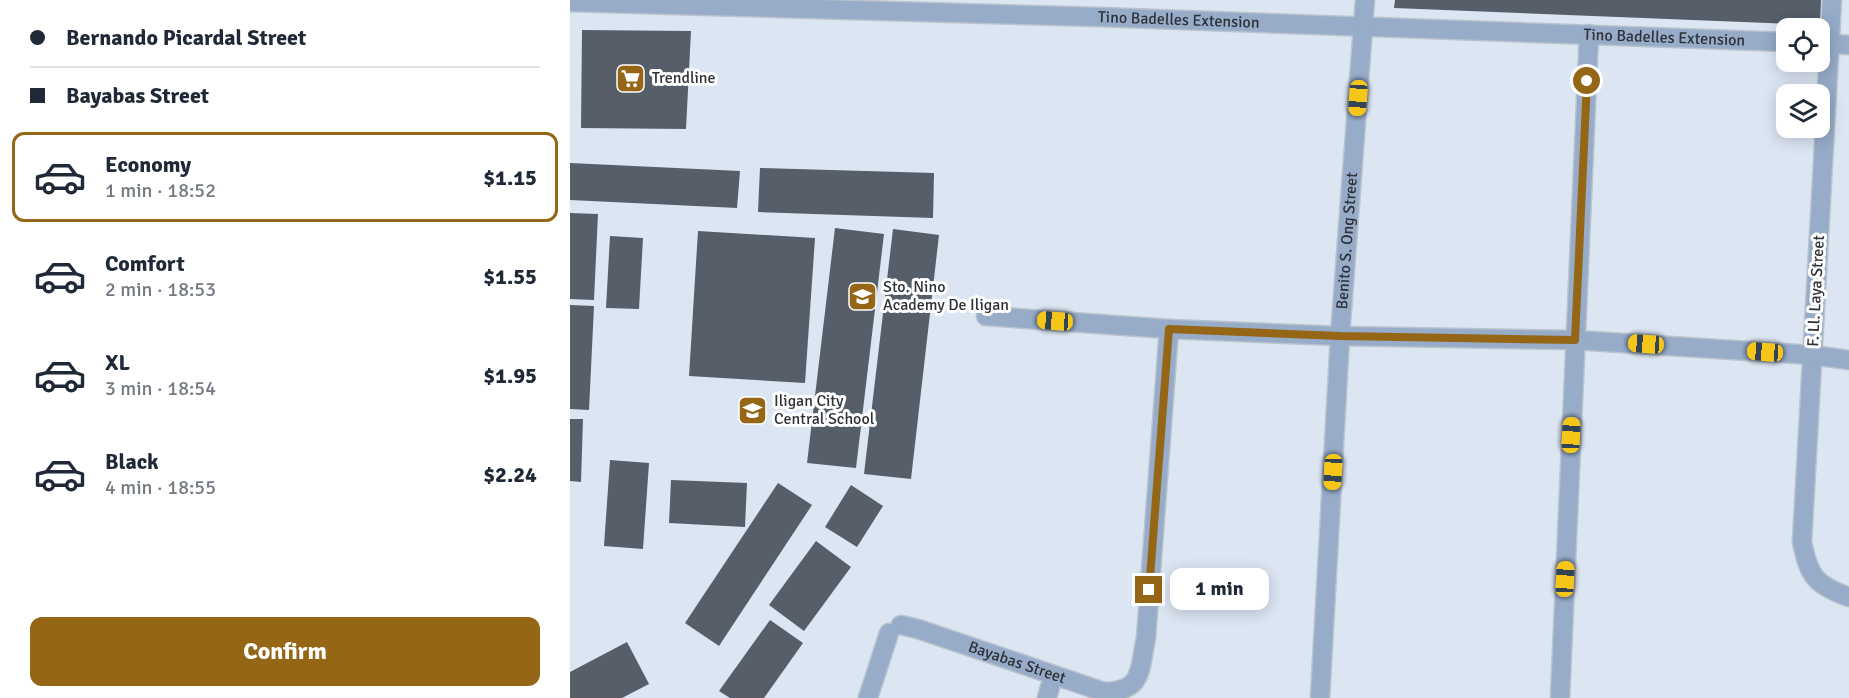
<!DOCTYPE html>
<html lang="en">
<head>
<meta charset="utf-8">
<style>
	:root { --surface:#fff; --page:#f2f2f3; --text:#1f2937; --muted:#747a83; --line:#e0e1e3; --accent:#956615 }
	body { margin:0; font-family:Signika,sans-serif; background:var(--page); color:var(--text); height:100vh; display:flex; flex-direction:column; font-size:22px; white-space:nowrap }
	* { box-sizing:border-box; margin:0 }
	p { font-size:20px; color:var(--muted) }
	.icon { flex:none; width:33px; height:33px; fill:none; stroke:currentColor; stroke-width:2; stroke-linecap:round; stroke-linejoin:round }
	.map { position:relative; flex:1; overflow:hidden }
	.details { display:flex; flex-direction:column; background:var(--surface); width:570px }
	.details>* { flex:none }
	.hud { display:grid; align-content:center; height:132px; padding:0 30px; background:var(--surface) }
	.fabs { position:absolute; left:1206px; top:18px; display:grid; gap:12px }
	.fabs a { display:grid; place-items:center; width:54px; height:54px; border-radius:12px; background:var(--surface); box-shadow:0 3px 15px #0003; font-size:30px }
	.end { position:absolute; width:27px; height:27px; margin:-14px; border:8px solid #956615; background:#fff; box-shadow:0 0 0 3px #fff }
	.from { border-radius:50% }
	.bubble { position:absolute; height:42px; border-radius:12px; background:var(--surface); box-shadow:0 3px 15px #0003; font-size:20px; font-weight:800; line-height:42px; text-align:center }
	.car { position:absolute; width:18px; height:36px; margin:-18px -9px; border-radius:8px; box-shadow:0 0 4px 2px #0007; background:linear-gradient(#f5c518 24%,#345 0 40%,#f5c518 0 76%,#345 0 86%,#f5c518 0) }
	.hud b { display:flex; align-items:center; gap:21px; height:57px; font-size:22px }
	.hud b+b { border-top:2px solid var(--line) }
	.hud i { width:15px; height:15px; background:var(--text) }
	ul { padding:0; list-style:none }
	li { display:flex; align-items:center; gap:18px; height:90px; margin:0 12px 9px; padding:0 18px; border:3px solid transparent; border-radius:12px }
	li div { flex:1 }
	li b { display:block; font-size:22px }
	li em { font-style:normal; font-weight:800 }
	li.selected { border-color:var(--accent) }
	li>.icon { width:54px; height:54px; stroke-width:1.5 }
	.cta { display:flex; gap:12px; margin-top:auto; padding:12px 30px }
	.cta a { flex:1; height:69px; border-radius:12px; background:var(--accent); color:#fff; font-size:24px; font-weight:800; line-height:69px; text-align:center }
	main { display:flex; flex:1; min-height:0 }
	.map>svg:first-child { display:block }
	.building { fill:#555e69 }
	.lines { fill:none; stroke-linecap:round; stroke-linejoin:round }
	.minor-casing { stroke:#b9c2cd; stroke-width:21 }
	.minor { stroke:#96acc9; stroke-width:18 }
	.route { stroke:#956615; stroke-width:8 }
	.labels { text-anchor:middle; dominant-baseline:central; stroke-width:6; stroke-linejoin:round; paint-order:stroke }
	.street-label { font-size:16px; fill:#2e3137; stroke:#fff }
	.poi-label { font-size:16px; fill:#2e3137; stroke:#fff; text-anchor:start }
</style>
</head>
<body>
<main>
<section class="details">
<div class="hud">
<b><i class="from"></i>Bernando Picardal Street</b>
<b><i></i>Bayabas Street</b>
</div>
<ul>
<li class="selected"><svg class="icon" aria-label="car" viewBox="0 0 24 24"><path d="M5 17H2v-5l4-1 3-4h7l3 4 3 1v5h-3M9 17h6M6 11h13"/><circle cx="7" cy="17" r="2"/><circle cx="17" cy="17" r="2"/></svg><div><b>Economy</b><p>1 min · 18:52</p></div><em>$1.15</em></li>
<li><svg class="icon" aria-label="car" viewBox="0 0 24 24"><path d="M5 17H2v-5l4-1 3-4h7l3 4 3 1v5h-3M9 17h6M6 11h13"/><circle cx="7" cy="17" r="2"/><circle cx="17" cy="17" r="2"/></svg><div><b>Comfort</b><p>2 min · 18:53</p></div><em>$1.55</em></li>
<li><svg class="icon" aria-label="car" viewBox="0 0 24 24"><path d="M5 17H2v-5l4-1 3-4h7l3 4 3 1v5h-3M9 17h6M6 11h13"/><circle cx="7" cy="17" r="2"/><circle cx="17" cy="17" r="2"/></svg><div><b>XL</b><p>3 min · 18:54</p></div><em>$1.95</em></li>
<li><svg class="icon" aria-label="car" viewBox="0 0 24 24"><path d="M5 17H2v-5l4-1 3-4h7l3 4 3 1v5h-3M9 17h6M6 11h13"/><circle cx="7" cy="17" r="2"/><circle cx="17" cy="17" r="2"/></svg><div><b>Black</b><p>4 min · 18:55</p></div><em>$2.24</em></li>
</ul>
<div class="cta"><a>Confirm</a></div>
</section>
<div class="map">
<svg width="1279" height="698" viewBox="0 0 1279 698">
	<rect width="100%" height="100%" fill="#dce6f3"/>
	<!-- building -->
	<g class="building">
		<polygon points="825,0 1251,0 1250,25 824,8"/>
		<polygon points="12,30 121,31 116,129 11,128"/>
		<polygon points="0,163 170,171 167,208 0,200"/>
		<polygon points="190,168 364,173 363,218 188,212"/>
		<polygon points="0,213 28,214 24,300 0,299"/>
		<polygon points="265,228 314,234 286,468 237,463"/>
		<polygon points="323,229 369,235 341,479 294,474"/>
		<polygon points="128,231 245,238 235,383 119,376"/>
		<polygon points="40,236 73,238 69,309 36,308"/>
		<polygon points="0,305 24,306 19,410 0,409"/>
		<polygon points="0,419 13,419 11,482 0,481"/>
		<polygon points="40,460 79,463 73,549 34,546"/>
		<polygon points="101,480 177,483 175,527 99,523"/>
		<polygon points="208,483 242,505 149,646 115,623"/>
		<polygon points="281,485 313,506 287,547 255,527"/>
		<polygon points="246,541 281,567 234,631 199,605"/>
		<polygon points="200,620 233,643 194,698 160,698 149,691"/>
		<polygon points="57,642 79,684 52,698 0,698 0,672"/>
	</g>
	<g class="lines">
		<defs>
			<g id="minor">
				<path d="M1262,0L1232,542C1239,576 1245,585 1279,597"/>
				<path id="s1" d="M0,2L529,17L1216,42"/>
				<polyline points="1250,43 1279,45"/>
				<polyline points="416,316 599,329 770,336 1005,340 1242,355 1279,360"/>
				<path id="s2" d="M331,625L348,629L534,692C574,691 569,670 576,638L599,329"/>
				<polyline points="298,698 319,633"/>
				<polyline points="477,698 480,687"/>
				<path id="s3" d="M750,698L770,336L795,0"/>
				<polyline points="990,698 1019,34"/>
			</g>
		</defs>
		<!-- minor casing -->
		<use href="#minor" class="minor-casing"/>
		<!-- minor -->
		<use href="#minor" class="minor"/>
	</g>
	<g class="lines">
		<!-- route -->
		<polyline class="route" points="579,590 599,329 770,336 1005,340 1017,81"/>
	</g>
	<!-- icons -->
	<defs>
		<symbol id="supermarket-square" viewBox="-11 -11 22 22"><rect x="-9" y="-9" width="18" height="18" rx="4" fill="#956615" stroke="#fff"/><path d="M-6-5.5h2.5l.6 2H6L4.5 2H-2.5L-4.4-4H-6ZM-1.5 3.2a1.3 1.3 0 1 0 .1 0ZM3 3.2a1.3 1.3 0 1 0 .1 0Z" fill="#fff"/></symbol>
		<symbol id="school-square" viewBox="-11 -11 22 22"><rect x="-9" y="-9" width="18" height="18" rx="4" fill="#956615" stroke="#fff"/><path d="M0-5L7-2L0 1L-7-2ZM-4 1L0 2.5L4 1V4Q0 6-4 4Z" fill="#fff"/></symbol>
	</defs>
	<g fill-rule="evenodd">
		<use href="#supermarket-square" x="44" y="62" width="33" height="33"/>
		<use href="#school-square" x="276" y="280" width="33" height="33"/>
		<use href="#school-square" x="166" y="394" width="33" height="33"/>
	</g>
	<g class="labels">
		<!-- street labels -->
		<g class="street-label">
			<text stroke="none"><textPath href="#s1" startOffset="609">Tino Badelles Extension</textPath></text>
			<text stroke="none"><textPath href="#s1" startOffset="1095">Tino Badelles Extension</textPath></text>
			<text stroke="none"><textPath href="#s3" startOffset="458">Benito S. Ong Street</textPath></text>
			<text transform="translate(1246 291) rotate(-87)">F. Ll. Laya Street</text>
			<text stroke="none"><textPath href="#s2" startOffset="122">Bayabas Street</textPath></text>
		</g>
		<!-- poi labels -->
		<g class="poi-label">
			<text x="82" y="78">Trendline</text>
			<text x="313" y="287">Sto. Nino<tspan x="313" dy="18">Academy De Iligan</tspan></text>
			<text x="204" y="401">Iligan City<tspan x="204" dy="18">Central School</tspan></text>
		</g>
	</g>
</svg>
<div class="fabs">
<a><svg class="icon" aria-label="locate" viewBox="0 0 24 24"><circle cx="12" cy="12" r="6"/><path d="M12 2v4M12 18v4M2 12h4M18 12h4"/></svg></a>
<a><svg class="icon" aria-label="layers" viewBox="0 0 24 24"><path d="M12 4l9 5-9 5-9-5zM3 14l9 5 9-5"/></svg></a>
</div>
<i class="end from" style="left:1017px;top:81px"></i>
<i class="end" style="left:579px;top:590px"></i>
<div class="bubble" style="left:600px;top:568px;width:99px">1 min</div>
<i class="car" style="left:788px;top:98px;rotate:184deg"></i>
<i class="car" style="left:485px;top:321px;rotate:274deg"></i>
<i class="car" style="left:1076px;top:344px;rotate:274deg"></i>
<i class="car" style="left:1195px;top:352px;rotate:274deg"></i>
<i class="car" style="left:1001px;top:435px;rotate:3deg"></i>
<i class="car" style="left:763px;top:472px;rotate:183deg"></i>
<i class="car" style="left:995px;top:579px;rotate:3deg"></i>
</div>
</main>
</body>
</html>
